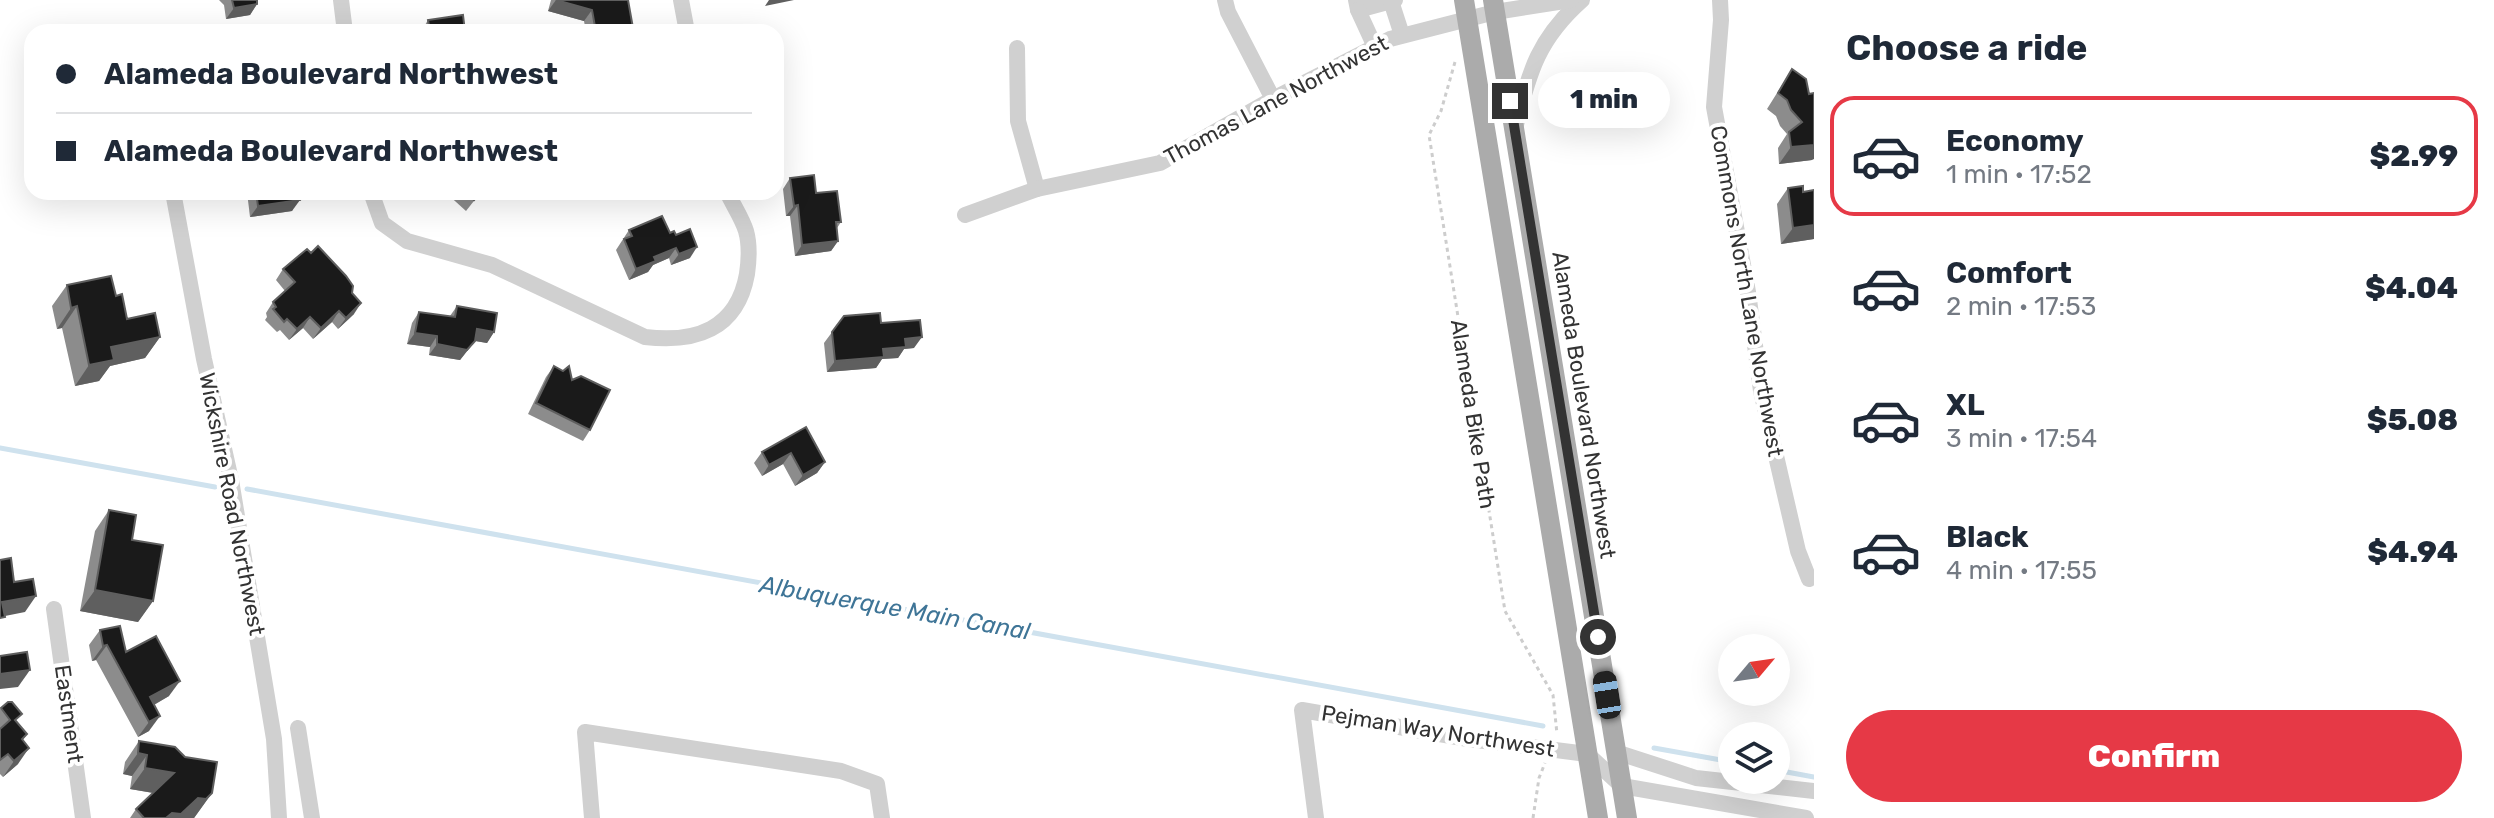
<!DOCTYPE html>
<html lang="en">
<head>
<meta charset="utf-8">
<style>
	:root { --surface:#fff; --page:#f2f2f3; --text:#1f2937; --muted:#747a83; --line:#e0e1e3; --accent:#e63946 }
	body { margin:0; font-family:Rubik,sans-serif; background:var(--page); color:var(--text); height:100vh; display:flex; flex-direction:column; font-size:30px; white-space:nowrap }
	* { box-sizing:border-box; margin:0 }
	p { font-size:26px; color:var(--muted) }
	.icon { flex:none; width:44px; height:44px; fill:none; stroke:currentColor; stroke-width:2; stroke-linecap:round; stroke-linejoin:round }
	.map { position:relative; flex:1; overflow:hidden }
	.drawer { display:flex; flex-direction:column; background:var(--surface); width:680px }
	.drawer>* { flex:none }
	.banner { position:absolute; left:24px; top:24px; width:760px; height:176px; border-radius:24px; box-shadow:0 8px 32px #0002; display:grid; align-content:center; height:176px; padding:0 32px; background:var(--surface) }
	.needle { width:52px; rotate:61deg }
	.fabs { position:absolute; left:1718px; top:634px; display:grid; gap:16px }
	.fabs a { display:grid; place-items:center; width:72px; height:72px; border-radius:50%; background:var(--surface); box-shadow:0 8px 32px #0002; font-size:40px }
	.end { position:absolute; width:36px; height:36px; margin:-18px; border:10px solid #333; background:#fff; box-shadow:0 0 0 4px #fff }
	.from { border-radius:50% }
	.bubble { position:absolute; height:56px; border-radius:28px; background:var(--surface); box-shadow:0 8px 32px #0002; font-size:26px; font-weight:800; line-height:56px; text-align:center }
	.car { position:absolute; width:24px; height:48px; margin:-24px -12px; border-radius:10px; box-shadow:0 0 6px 2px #0007; background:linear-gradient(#222 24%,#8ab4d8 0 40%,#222 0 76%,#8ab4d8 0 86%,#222 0) }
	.banner b { display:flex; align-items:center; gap:28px; height:76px; font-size:30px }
	.banner b+b { border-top:2px solid var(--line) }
	.banner i { width:20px; height:20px; background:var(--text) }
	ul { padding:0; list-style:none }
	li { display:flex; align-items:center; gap:24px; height:120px; margin:0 16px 12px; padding:0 16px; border:4px solid transparent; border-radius:24px }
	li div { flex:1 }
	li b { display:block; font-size:30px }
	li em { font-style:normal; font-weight:800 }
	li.current { border-color:var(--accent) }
	li>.icon { width:72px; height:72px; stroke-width:1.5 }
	h2 { padding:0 32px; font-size:36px; line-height:96px }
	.action { display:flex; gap:16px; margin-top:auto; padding:16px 32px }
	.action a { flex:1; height:92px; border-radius:48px; background:var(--accent); color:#fff; font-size:32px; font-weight:800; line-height:92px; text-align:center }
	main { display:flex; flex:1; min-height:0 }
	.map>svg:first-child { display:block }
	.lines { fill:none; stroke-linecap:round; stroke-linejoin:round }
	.stream { stroke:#cfe2ee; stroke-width:5 }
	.path { stroke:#cdcdcd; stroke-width:3; stroke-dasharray:4 4; stroke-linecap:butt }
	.minor { stroke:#d0d0d0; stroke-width:16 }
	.major { stroke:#ababab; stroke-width:20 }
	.wall { fill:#8c8c8c }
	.shaded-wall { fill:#5f5f5f }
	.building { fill:#1a1a1a; stroke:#5f5f5f; stroke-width:2 }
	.route { stroke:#333; stroke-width:10 }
	.labels { text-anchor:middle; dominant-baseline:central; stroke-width:8; stroke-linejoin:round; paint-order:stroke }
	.street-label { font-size:22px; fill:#333; stroke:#fff }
	.water-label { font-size:24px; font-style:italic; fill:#3f7597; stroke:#fff }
</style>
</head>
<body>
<main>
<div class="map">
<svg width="1814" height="818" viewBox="0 0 1814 818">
	<rect width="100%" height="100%" fill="#fff"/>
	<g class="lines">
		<!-- stream -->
		<g class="stream">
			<polyline points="0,448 215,487"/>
			<polyline points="247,489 1543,726"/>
			<polyline points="1654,748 1732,762"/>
			<polyline points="1776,770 1814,777"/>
		</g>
		<!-- path -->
		<g class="path">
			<polyline points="1455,62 1441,111 1429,135 1505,611 1553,695 1557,734"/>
			<polyline points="1533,818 1539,778 1545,763"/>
		</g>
		<!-- minor -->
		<g class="minor">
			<polyline points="341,0 345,32"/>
			<polyline points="681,0 687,32"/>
			<polyline points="1225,0 1228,12 1273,99"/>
			<polyline points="1356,0 1358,10 1395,0"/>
			<polyline points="1720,0 1721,20 1714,107 1748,292 1761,391 1798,551 1809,579"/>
			<polyline points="1391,1 1402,35"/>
			<polyline points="1358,10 1375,47"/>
			<polyline points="1017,48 1018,121 1037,189"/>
			<path d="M1516,125C1529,71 1539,38 1582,0"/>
			<polyline points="173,192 204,359 231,480 274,739 279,818"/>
			<path d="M371,192L382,223L407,241L492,265L645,337C695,343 737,330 747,274C749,260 750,245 746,231C742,218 733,205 727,192"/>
			<polyline points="965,215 1037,189 1160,163 1273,99 1390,39 1495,12 1571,0"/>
			<polyline points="54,609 83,818"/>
			<polyline points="298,728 312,818"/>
			<polyline points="1616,752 1696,778 1814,791"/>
			<polyline points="592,818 585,732 841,771 877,784 882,818"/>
			<polyline points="1316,818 1302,710 1468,739 1587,754 1622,786 1806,818"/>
		</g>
		<!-- major -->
		<g class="major">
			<polyline points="1464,0 1598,818"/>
			<polyline points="1493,0 1627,818"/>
		</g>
	</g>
	<!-- wall -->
	<g class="wall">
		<polygon points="219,0 257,0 257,4 250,15 226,19 224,5"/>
		<polygon points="551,0 628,0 631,32 586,32 584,21 548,11"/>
		<polygon points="428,20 465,32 421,32"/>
		<polygon points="1792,69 1812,160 1779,164 1778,148 1787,134 1780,126 1776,116 1767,109"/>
		<polygon points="790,178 816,193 841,222 837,228 838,241 831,251 795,256 790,216 786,216 783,189"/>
		<polygon points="1788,188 1803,192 1814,190 1814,239 1781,244 1777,204"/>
		<polygon points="247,192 299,192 292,211 250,217"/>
		<polygon points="445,192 481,192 466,211"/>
		<polygon points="629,230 670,233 690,258 671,265 669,258 653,265 648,272 629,280 616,250"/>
		<polygon points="283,269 352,293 354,314 338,329 332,322 313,339 303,328 289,340 280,330 277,332 265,320 267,317 266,313 273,302 285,291 276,280"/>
		<polygon points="67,285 116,296 127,319 160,337 145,358 110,366 99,381 75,386 62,328 57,329 52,306"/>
		<polygon points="457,306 494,332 487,343 475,341 460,360 429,355 430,347 407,344 412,323 419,312 450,316"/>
		<polygon points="844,316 881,323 914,348 904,349 898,358 882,359 876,368 827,372 824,343"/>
		<polygon points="554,366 572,380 590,430 583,441 528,414 546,377"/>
		<polygon points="806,427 825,462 817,473 795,486 783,464 762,476 754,463 762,452"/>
		<polygon points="109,510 132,540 153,601 138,622 80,611 95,531"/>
		<polygon points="100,630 126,652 169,696 154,705 149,731 138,737 96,660 92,661 89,645"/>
		<polygon points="8,702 17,722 27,734 23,740 18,764 3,777 0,774 0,709"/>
		<polygon points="139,741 212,793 194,818 130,818 136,809 153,793 130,789 132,776 123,774 125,762"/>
	</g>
	<!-- shaded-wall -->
	<g class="shaded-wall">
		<polygon points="556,0 592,10 584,21 548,11"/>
		<polygon points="769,0 794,0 765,6"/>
		<polygon points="257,4 250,15 226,19 234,8"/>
		<polygon points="1814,145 1814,159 1812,160 1779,164 1791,147"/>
		<polygon points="300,200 292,211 250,217 258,206"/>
		<polygon points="798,205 790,216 786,216 794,206"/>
		<polygon points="1814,225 1814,239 1781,244 1793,228"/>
		<polygon points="838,241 831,251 795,256 802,245"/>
		<polygon points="697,247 690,258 671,265 679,254"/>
		<polygon points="676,248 669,258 653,265 648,272 629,280 636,269 654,257"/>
		<polygon points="361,303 354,314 338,329 346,318"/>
		<polygon points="77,306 62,328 57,329 71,308"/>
		<polygon points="339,311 332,322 313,339 321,328"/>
		<polygon points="310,317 303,328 289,340 297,329"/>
		<polygon points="477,329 494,332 487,343 470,340"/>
		<polygon points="415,333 437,336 430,347 407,344"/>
		<polygon points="160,337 145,358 110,366 99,381 75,386 89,365 111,347"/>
		<polygon points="922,337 914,348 904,349 898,358 882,359 876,368 827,372 835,361 883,349 905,339"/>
		<polygon points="475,341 460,360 429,355 437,344"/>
		<polygon points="791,453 783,464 762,476 769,465"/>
		<polygon points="825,462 817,473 795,486 803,475"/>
		<polygon points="95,590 153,601 138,622 80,611"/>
		<polygon points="36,596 25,612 0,617 2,602"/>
		<polygon points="107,645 96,660 92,661 103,646"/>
		<polygon points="30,670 18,687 0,689 0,674"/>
		<polygon points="180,681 169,696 143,711 150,697"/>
		<polygon points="160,716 149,731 138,737 149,722"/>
		<polygon points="29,748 18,764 3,777 14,761"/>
		<polygon points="138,753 147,755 132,776 123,774"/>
		<polygon points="145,768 174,773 160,794 130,789"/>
		<polygon points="212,793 194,818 166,818 172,813 198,798"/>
	</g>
	<!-- building -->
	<g class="building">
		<polygon points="232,0 257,0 257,4 234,8"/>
		<polygon points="556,0 628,0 633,28 630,29 630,32 596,32 592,10"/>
		<polygon points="463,15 465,32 430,32 428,20"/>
		<polygon points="1792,69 1806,79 1809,94 1814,93 1814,145 1791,147 1789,132 1802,122 1791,110 1787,100 1778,93"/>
		<polygon points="814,175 816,193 837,191 841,222 836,222 838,241 802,245 798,205 794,206 790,178"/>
		<polygon points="1803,186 1803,192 1814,190 1814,225 1793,228 1788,188"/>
		<polygon points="256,192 299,192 300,200 258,206"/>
		<polygon points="465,192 481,192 474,200"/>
		<polygon points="662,216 670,233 674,231 676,235 690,229 697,247 679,254 676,248 654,257 656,261 636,269 624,239 632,236 629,230"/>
		<polygon points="318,246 346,276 353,286 352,293 361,303 346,318 339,311 321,328 310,317 297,329 287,319 284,322 273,309 276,307 273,302 295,282 283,269 307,249 311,253"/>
		<polygon points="111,276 116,296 122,294 127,319 155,313 160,337 111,347 114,360 89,365 77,306 71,308 67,285"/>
		<polygon points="457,306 497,313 494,332 477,329 475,341 467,350 437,344 437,336 415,333 419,312 455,317"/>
		<polygon points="880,313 881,323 920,320 922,337 905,339 906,347 883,349 884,357 835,361 832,332 844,316"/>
		<polygon points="554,366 563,371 569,366 572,380 581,376 610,390 590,430 536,403"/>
		<polygon points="806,427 825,462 803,475 791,453 769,465 762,452"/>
		<polygon points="109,510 136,515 132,540 163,545 153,601 95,590"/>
		<polygon points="11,558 14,582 33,579 36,596 2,602 5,617 0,618 0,560"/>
		<polygon points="120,626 126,652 156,636 180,681 150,697 160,716 149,722 107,645 103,646 100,630"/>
		<polygon points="27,652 30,670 0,674 0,656"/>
		<polygon points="8,702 12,702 22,714 15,720 27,734 22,739 29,748 14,761 8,754 0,760 0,729 10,720 1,708"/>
		<polygon points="139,741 175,747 185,757 217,762 212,793 206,799 198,798 181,814 172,813 166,818 144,818 136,809 174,773 145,768 147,755 138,753"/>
	</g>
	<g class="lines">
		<!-- route -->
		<polyline class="route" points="1510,101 1598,637"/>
	</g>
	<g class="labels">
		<!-- street labels -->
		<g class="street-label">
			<text transform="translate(1276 100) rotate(-28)">Thomas Lane Northwest</text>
			<text transform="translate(1747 291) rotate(80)">Commons North Lane Northwest</text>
			<text transform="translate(1584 405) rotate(81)">Alameda Boulevard Northwest</text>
			<text transform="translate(1473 414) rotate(81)">Alameda Bike Path</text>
			<text transform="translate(232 504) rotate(79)">Wickshire Road Northwest</text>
			<text transform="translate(69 714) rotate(82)">Eastment</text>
			<text transform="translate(1438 731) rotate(9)">Pejman Way Northwest</text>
		</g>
		<!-- water labels -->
		<g class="water-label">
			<text transform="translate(895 608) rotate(10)">Albuquerque Main Canal</text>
		</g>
	</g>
</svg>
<div class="fabs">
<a><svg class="needle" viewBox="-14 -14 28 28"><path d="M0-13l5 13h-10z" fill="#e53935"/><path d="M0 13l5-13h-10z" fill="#747a83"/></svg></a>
<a><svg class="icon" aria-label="layers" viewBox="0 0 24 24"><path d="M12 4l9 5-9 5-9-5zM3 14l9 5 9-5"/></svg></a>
</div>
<i class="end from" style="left:1598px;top:637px"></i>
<i class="end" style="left:1510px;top:101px"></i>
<div class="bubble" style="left:1538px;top:72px;width:132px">1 min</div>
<i class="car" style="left:1607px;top:695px;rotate:351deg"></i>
<div class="banner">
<b><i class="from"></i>Alameda Boulevard Northwest</b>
<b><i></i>Alameda Boulevard Northwest</b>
</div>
</div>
<section class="drawer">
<h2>Choose a ride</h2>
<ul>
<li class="current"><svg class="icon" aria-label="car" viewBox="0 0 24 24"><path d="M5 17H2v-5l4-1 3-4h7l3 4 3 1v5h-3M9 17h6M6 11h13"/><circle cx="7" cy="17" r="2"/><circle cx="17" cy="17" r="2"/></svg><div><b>Economy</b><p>1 min · 17:52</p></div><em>$2.99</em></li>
<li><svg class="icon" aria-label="car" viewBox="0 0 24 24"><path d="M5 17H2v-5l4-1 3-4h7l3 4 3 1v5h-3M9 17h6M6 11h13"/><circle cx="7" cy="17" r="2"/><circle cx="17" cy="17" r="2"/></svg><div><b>Comfort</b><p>2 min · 17:53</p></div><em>$4.04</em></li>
<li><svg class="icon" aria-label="car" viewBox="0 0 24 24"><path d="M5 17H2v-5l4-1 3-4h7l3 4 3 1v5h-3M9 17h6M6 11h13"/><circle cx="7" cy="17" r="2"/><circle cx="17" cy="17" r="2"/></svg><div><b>XL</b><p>3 min · 17:54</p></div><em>$5.08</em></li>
<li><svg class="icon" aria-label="car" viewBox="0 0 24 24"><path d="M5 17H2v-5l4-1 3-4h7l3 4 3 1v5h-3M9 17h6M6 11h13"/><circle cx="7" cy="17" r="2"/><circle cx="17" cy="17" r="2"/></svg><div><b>Black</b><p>4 min · 17:55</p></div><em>$4.94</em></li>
</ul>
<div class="action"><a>Confirm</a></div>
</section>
</main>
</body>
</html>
